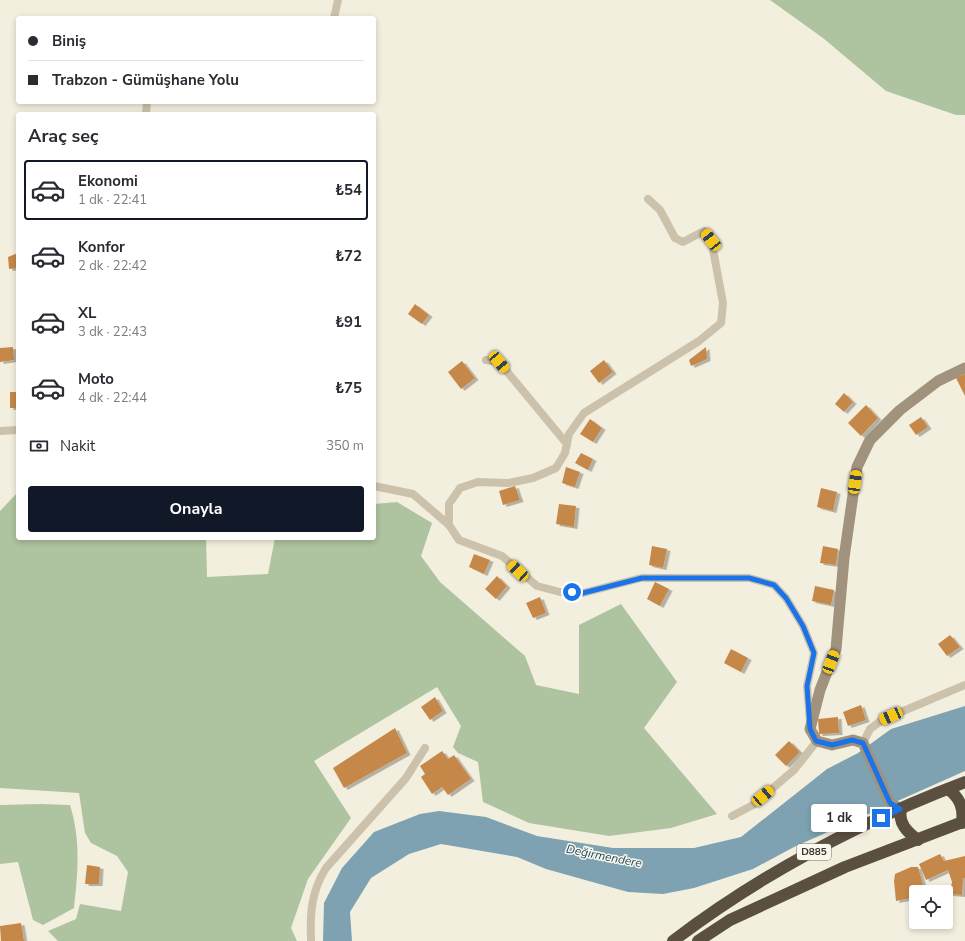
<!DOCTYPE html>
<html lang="tr">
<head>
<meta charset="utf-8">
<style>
	:root { --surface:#fff; --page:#f2f2f3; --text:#2b2b33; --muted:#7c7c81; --line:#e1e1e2; --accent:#111827 }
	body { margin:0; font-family:"Nunito Sans",sans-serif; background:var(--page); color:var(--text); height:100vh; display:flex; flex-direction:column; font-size:15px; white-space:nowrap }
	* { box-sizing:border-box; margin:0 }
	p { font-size:13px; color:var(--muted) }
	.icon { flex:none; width:22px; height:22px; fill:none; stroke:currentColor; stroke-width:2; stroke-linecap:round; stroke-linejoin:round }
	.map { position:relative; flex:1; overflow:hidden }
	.details { position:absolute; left:16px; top:112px; width:360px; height:428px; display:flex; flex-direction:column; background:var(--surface); border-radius:4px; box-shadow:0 2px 6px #0003 }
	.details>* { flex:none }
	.hud { position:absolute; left:16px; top:16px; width:360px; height:88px; border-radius:4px; box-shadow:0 2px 6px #0003; display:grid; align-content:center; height:88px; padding:0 12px; background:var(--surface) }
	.tools { position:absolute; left:909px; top:885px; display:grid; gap:8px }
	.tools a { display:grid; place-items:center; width:44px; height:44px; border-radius:4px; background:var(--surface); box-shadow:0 2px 6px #0003; font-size:20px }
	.end { position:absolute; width:18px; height:18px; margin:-9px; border:5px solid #1a73e8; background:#fff; box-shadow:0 0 0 2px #fff }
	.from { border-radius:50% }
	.bubble { position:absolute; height:28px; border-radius:4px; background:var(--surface); box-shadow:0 2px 6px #0003; font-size:13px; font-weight:700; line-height:28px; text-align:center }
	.car { position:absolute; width:12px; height:24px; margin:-12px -6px; border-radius:5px; box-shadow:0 0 3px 1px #0007; background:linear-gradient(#f5c518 24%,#345 0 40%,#f5c518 0 76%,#345 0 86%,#f5c518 0) }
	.hud b { display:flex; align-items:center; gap:14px; height:38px; font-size:15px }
	.hud b+b { border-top:1px solid var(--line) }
	.hud i { width:10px; height:10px; background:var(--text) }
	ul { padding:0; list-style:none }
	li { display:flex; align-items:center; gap:12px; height:60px; margin:0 8px 6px; padding:0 4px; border:2px solid transparent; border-radius:4px }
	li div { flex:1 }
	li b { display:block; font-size:15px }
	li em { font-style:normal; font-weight:700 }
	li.selected { border-color:var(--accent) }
	li>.icon { width:36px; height:36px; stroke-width:1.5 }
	h2 { padding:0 12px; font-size:18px; line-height:48px }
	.pay { display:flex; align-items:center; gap:10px; height:44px; padding:0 12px; font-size:15px }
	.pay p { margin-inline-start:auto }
	.action { display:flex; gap:8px; margin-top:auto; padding:8px 12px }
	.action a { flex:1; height:46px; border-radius:4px; background:var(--accent); color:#fff; font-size:16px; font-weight:700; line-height:46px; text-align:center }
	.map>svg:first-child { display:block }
	.green { fill:#aec39f }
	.water { fill:#7ea2b1 }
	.building { fill:#c6884a; filter:url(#shadow) }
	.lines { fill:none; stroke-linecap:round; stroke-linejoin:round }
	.street { stroke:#ccc2ab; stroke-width:8 }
	.secondary { stroke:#a0927c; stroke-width:11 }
	.highway { stroke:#5a4f41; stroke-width:12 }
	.route { stroke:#1a73e8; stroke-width:5 }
	.labels { text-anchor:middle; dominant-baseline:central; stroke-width:3; stroke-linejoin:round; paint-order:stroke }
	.shield { fill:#faf7ec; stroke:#746e64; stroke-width:1 }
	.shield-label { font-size:10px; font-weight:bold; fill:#3a332a }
	.water-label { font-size:12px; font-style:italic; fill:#1f485c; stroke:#faf7ec }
</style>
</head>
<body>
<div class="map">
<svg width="965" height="941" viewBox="0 0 965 941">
	<defs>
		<filter id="shadow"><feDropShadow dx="3.5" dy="2" stdDeviation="0" flood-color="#0004"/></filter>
	</defs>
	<rect width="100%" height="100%" fill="#f3efdf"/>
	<!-- green -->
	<g class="green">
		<polygon points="770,0 965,0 965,115 956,115 886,91 823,38"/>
		<polygon points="18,492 18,538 206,538 207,577 268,574 275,538 374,538 374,504 397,502 432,523 421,556 440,582 525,656 536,685 579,694 579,625 621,604 677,682 644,728 717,814 671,828 609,836 529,823 483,802 478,762 458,753 453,747 461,726 437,687 314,761 351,818 308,879 291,928 297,941 58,941 48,931 76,919 80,904 121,911 128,872 117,856 91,843 85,833 79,793 0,788 0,511"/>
		<path d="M41,804L70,805C81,840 78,873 74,908L43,925L33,920L18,862L0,864V805Z"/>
	</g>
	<!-- water -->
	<polygon class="water" points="965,706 965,771 794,847 753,869 694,888 663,894 628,892 546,869 517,857 441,844 409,854 371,878 350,912 352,941 323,941 324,903 342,868 374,832 420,814 439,811 486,817 537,836 613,848 694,848 741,837 827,769 858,753 891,729"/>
	<!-- building -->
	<g class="building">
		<polygon points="18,253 18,268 9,269 8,257"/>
		<polygon points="415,304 429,315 422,324 408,314"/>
		<polygon points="13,347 14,360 0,362 0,348"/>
		<polygon points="706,347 707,359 691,366 689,360"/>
		<polygon points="604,360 613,372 599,383 590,371"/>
		<polygon points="462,361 475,378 461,389 448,372"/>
		<polygon points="965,374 965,396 956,378"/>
		<rect x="10" y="392" width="8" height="16"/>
		<polygon points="844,393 853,402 844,412 835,404"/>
		<polygon points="866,405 878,418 861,436 848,423"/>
		<polygon points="921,417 928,427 916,435 909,425"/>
		<polygon points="590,419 602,428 593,442 580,434"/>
		<polygon points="581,453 593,459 588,470 575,463"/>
		<polygon points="566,467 580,472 575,487 562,483"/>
		<polygon points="515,486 520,500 503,505 499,491"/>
		<polygon points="821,488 837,492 833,511 817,507"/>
		<polygon points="559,504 576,506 574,527 556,524"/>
		<polygon points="652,546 667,549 663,568 649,565"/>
		<polygon points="823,546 838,549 836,565 820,563"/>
		<polygon points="474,554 490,560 484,574 469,567"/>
		<polygon points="497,576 507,586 496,599 485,589"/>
		<polygon points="655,582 669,589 660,606 647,599"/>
		<polygon points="815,586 834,590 831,605 812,601"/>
		<polygon points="540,597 546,613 533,618 526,603"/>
		<polygon points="950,635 960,647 947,656 938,644"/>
		<polygon points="731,649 748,658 741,672 724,663"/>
		<polygon points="435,697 443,711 430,720 421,707"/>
		<polygon points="861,705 866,720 848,726 843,712"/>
		<polygon points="838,717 839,733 819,734 818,719"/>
		<polygon points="395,728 407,753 344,788 333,768"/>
		<polygon points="789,741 800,752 786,766 775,755"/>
		<polygon points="442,751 448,759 454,755 471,779 448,795 442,787 432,794 421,777 425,774 420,766"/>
		<polygon points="940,854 944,861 965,856 965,878 963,878 962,895 949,894 952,882 948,870 926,880 919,864"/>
		<polygon points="87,865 100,867 99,884 85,884"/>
		<polygon points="911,867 918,867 925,892 916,892 916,897 896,901 894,881 895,874"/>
		<polygon points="21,923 24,941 1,941 0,926"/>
	</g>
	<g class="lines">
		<!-- street -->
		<g class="street">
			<polyline points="334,18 338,0"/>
			<polyline points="146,114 147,102"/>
			<polyline points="486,360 499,362 567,444"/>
			<polyline points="0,431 18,430"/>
			<polyline points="374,486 413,494 449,525 459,540 502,556 537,586 560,592 583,593 641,578 749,578 774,585 786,598 803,626 814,653 807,686 810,722"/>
			<polyline points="449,525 449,504 460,488 478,482 508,483 533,478 556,468 565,453 569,434 584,413 699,341 721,323 723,303 711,239 704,231 683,242 675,238 660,210 648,199"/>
			<polyline points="863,743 870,729 882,720 965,685"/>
			<polyline points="732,816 753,805 794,770 817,741"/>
			<path d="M311,941C310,913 311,892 326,868L406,778L425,748"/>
		</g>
		<!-- secondary -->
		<polyline class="secondary" points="901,809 890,803 863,743 853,740 832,745 817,741 810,729 820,690 836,649 844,558 857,467 870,440 900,410 938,381 965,368"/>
		<!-- highway -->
		<g class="highway">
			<path d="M948,789C960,798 964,808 962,823"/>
			<path d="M901,809C898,823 907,832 918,840"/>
			<path d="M673,941C761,874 862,821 965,782"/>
			<polyline points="698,941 730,920 845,867 965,821"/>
		</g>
	</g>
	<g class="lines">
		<!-- route -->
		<polyline class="route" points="572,592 583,593 642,578 749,578 774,585 786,598 803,626 814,653 807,686 810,729 816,741 832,745 852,740 863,743 890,803 900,809 881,818"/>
	</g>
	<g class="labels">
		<!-- shield labels -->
		<rect class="shield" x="797" y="844" width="34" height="16" rx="3"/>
		<g class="shield-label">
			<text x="814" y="852">D885</text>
		</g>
		<!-- water labels -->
		<g class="water-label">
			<text transform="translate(604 856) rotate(11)">Değirmendere</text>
		</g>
	</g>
</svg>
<div class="tools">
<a><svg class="icon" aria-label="locate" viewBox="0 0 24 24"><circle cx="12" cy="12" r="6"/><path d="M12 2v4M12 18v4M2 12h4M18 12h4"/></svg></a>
</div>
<i class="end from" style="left:572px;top:592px"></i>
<i class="end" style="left:881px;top:818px"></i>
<div class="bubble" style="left:811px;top:804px;width:56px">1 dk</div>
<i class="car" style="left:711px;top:240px;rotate:322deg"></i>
<i class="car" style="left:499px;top:362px;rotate:140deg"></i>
<i class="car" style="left:855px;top:482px;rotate:8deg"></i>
<i class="car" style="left:518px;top:571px;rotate:313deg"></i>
<i class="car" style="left:831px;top:662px;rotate:21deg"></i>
<i class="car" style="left:891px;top:716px;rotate:246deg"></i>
<i class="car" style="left:763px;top:796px;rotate:50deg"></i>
<div class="hud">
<b><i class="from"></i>Biniş</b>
<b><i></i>Trabzon - Gümüşhane Yolu</b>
</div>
<section class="details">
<h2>Araç seç</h2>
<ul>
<li class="selected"><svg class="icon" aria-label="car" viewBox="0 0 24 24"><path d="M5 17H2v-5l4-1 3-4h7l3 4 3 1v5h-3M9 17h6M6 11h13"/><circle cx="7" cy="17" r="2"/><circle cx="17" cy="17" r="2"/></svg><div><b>Ekonomi</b><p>1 dk · 22:41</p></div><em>₺54</em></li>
<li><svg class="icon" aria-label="car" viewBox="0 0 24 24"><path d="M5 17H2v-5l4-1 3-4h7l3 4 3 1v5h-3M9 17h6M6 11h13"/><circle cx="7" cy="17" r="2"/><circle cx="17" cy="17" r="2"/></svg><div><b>Konfor</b><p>2 dk · 22:42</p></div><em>₺72</em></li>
<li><svg class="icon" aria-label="car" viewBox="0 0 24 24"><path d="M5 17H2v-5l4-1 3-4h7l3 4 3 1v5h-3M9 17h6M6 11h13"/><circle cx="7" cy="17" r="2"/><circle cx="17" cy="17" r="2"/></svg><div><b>XL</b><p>3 dk · 22:43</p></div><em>₺91</em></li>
<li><svg class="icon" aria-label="car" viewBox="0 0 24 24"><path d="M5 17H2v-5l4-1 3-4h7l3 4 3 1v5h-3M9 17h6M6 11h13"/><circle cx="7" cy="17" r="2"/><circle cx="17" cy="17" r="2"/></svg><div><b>Moto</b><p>4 dk · 22:44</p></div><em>₺75</em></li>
</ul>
<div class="pay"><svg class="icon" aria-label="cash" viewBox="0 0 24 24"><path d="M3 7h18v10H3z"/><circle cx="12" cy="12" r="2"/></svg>Nakit<p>350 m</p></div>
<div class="action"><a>Onayla</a></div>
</section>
</div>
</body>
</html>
